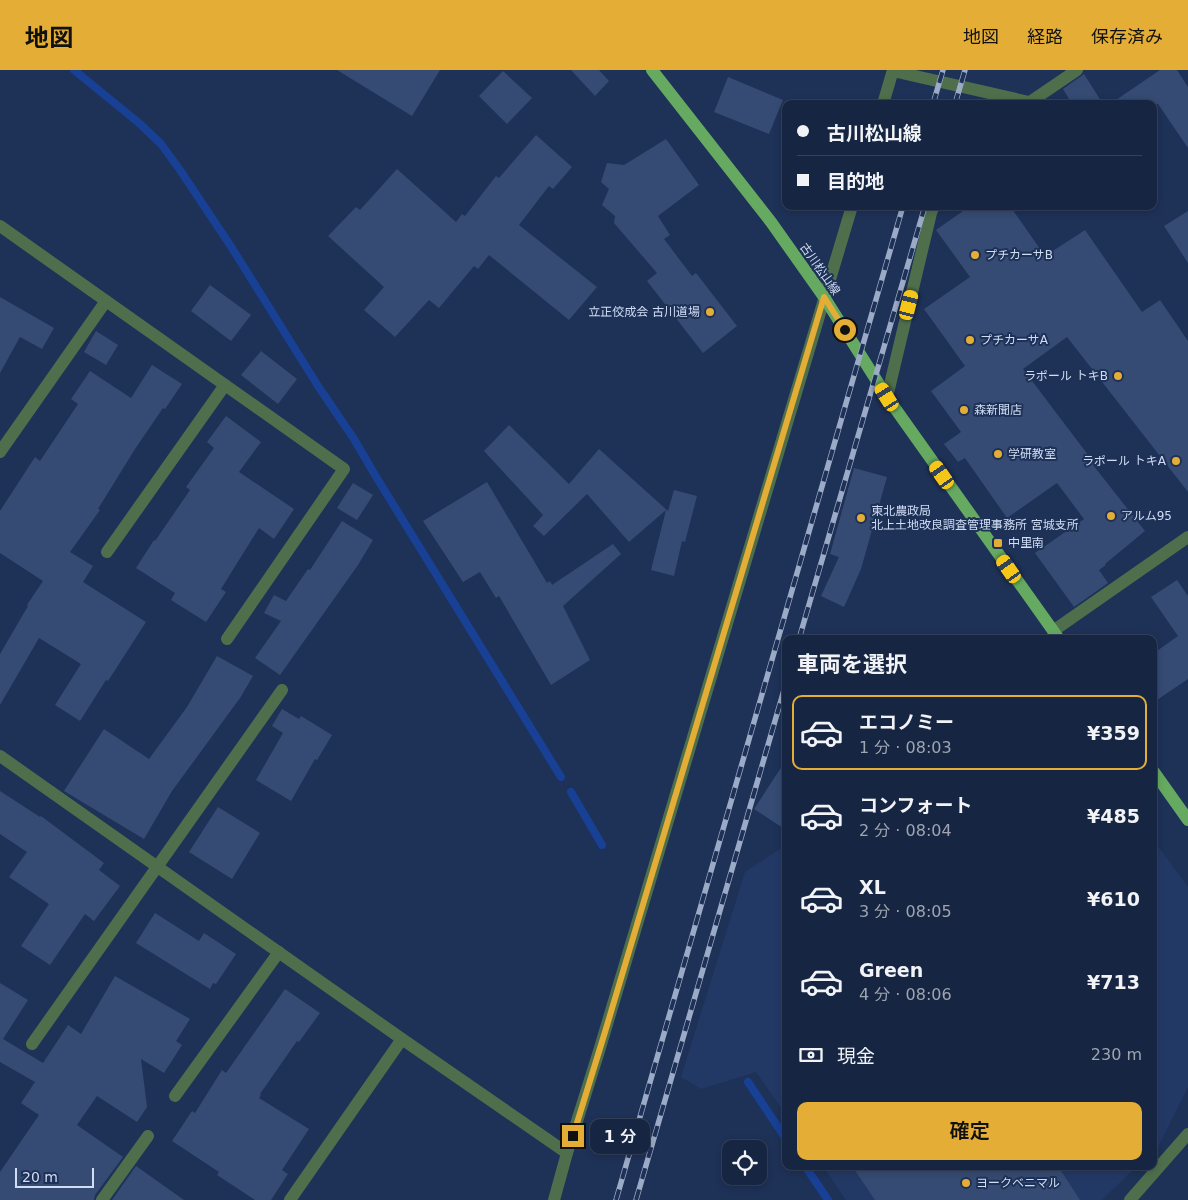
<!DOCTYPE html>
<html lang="ja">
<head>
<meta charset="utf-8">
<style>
	:root { --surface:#162541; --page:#23314c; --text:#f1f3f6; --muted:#9ea5b1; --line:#35425a; --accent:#e4ad35 }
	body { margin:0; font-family:"DejaVu Sans","Noto Sans JP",sans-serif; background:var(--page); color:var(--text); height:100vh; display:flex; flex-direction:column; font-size:19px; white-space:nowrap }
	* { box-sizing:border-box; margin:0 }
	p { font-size:16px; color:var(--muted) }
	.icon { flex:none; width:28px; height:28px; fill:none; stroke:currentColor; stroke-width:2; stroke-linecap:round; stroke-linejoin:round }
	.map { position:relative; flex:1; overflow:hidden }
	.drawer { position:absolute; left:782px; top:565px; width:375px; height:535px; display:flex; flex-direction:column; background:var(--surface); border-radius:10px; box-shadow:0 2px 8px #0003,0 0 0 1px var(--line) }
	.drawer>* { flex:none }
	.banner { position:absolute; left:782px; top:30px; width:375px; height:110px; border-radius:10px; box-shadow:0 2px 8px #0003,0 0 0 1px var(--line); display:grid; align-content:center; height:110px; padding:0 15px; background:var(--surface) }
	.controls { position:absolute; left:722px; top:1070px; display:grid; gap:10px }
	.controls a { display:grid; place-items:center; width:45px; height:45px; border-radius:10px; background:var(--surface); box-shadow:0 2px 8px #0003,0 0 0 1px var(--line); font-size:25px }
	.scale { position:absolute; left:15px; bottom:12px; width:79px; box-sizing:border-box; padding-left:5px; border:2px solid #d0ddf5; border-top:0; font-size:14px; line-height:18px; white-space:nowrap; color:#d0ddf5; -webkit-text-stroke:4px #1e3157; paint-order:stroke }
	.end { position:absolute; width:22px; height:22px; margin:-11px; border:6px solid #e4ad35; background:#111; box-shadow:0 0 0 2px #111 }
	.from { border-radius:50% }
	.bubble { position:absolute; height:35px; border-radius:10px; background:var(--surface); box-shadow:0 2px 8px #0003,0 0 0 1px var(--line); font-size:16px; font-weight:600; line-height:35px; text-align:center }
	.car { position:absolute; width:15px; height:30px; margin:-15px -8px; border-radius:6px; box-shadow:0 0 4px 1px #0007; background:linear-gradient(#f5c518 24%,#345 0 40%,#f5c518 0 76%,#345 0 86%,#f5c518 0) }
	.banner b { display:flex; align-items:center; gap:18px; height:48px; font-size:19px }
	.banner b+b { border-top:1px solid var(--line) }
	.banner i { width:12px; height:12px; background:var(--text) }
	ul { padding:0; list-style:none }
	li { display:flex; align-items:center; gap:15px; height:75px; margin:0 10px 8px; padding:0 5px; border:2px solid transparent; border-radius:10px }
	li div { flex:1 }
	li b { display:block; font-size:19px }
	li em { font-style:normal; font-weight:600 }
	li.on { border-color:var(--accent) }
	li>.icon { width:45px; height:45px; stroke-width:1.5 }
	h2 { padding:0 15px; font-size:22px; line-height:60px }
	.pay { display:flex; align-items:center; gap:12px; height:55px; padding:0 15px; font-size:19px }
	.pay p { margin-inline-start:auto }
	.cta { display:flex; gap:10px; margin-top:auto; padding:10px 15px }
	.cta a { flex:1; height:58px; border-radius:10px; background:var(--accent); color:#111; font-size:20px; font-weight:600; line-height:58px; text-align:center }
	header { display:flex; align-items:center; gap:30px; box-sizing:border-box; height:70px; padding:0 25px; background:var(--accent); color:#111 }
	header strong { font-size:24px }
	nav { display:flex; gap:28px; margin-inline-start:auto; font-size:18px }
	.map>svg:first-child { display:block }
	.built { fill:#233965 }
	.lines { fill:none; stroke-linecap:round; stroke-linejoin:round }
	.stream { stroke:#184095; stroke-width:8 }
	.building { fill:#364b73 }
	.minor { stroke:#4f6f4c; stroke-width:12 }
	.major { stroke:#66aa61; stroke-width:12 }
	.rail-casing { stroke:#9baac6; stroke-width:5.5 }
	.rail { stroke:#1e3157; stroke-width:4; stroke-dasharray:11; stroke-linecap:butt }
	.route { stroke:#e4ad35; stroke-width:6 }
	.poi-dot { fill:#e4ad35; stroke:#1e3157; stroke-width:2 }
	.labels { text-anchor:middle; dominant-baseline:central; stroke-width:4; stroke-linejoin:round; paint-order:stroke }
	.poi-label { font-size:12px; fill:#d0ddf5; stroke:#1e3157; text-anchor:start }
	.street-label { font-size:12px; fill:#d0ddf5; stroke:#1e3157 }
</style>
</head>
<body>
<header>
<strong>地図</strong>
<nav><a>地図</a><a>経路</a><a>保存済み</a></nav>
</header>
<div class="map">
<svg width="1188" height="1130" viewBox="0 0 1188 1130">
	<rect width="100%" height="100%" fill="#1e3157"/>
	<!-- built -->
	<g class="built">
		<polygon points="1154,771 1188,817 1188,1017 1158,1077 1154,1081"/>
		<polygon points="786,775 786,1045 756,1002 701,1019 681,1007 745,802"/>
		<polygon points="823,1096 1137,1096 1102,1130 846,1130"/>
	</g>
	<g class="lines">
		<!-- stream -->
		<g class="stream">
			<polyline points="74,0 139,53 161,74 180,100 232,178 318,316 354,369 375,405 561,707"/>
			<polyline points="571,722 602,775"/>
			<polyline points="748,1012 786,1069"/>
			<polyline points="805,1096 828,1130"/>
		</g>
	</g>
	<!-- building -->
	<g class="building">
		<polygon points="337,0 440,0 412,46"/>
		<polygon points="571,0 599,0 609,11 595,26"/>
		<polygon points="1160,0 1177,0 1188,17 1188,78 1158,34 1110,34"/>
		<polygon points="503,1 532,28 507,54 479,26"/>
		<polygon points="1084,4 1103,34 1072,34 1063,19"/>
		<polygon points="728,7 783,30 769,64 714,42"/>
		<polygon points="536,65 572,97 553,119 549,116 519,155 597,217 569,250 489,185 478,199 474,196 439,238 429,230 395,267 364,240 384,217 328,166 356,137 360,140 397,99 456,152 462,144 465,146 496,106 499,108"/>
		<polygon points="666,69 699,115 658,146 670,165 664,169 692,206 696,203 737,256 703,283 647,211 657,203 614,153 615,146 602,135 609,119 601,112 607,93 624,95"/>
		<polygon points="970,136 1010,136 1045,186 1085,160 1142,242 1160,230 1188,271 1188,422 1067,267 1023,299 1095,394 1093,395 1145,461 1105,494 1106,495 1099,500 1108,513 1074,537 1035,483 1084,449 1057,413 1007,448 965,388 958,392 944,374 961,362 931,321 965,296 924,239 970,207 936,160"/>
		<polygon points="1188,141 1188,193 1164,156"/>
		<polygon points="210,215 251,245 231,271 191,241"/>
		<polygon points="0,227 54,258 42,279 20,267 0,303"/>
		<polygon points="96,261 118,275 106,295 84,282"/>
		<polygon points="261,281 297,309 278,334 241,305"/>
		<polygon points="152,295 182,314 165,339 163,338 135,379 98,439 100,440 70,482 93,496 83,512 146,552 108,611 106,610 80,651 55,635 81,594 39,568 0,635 0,584 28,536 27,535 43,511 0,483 0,441 35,387 40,391 78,334 71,329 90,301 131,328"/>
		<polygon points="226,346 261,372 239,402 294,439 274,469 259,458 221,519 226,522 206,552 171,530 175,523 136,498 154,470 155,471 190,420 186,417 214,378 207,372"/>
		<polygon points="509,355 569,414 599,379 668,441 674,420 697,426 685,472 682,471 674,506 651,500 666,440 629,472 587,424 544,466 533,456 543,445 484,381"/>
		<polygon points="854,398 887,407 861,499 844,537 821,526 839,487 830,484"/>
		<polygon points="487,412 547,513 550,511 552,515 613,474 621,484 563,536 590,590 551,615 499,526 496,528 480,502 463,512 423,451"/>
		<polygon points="353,413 373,425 357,450 337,438"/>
		<polygon points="342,451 373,470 358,495 280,605 255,588 281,551 264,543 274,525 286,531 308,499 310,500"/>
		<polygon points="1177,510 1188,526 1188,609 1154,632 1154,583 1178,566 1151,527"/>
		<polygon points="217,586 253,606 240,628 172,721 144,769 64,721 104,659 149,689 187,637"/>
		<polygon points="282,639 299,649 301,646 332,665 317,690 315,689 291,731 256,710 283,663 272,656"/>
		<polygon points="786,690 786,760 754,739"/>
		<polygon points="0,721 40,747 41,746 104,793 99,800 120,816 94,851 85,844 50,895 21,876 49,834 9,807 27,782 0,764"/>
		<polygon points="218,737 260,763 232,809 189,782"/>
		<polygon points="155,843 199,871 204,863 236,884 216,914 213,913 210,919 136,873"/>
		<polygon points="115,906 190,949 176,971 182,975 164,1003 141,989 147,1037 137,1052 97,1026 77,1055 123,1087 95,1125 94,1130 0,1130 0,1102 39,1045 21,1033 35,1012 0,992 0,913 28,930 3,969 43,993 68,955 81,964"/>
		<polygon points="285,919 320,943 299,972 297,971 260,1024 261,1025 259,1028 309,1059 282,1100 288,1104 271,1130 255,1130 217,1105 219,1102 172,1071 192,1041 195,1043 222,1000 226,1003"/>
		<polygon points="136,1096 184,1130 112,1130"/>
		<polygon points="852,1096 1058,1096 1080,1130 875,1130"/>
	</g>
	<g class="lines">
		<!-- minor -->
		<g class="minor">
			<polyline points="893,1 1029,32"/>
			<polyline points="883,34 893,0"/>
			<polyline points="1027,34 1077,0"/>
			<polyline points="0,156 344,399 227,569"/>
			<polyline points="887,327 931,143 934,136"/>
			<polyline points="0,382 106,231"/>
			<polyline points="107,482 225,315"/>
			<polyline points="1053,561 1188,467"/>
			<polyline points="0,686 402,969 567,1083"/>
			<polyline points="32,974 282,620"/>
			<polyline points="175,1026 279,882"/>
			<polyline points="102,1130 148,1066"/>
			<polyline points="290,1130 402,969"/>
			<polyline points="554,1130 567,1083 599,981 852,136"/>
			<polyline points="1130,1130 1188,1064"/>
		</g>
		<!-- major -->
		<g class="major">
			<polyline points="652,0 771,152 824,227 887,327 1059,569"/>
			<polyline points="1154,702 1188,750"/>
		</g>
		<defs>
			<g id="rail">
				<polyline points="933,34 943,0"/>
				<polyline points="955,34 965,0"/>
				<polyline points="799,569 925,136"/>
				<polyline points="616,1130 903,136"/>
				<polyline points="636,1130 786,613"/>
			</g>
		</defs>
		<!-- rail casing -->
		<use href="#rail" class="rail-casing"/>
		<!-- rail -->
		<use href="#rail" class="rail"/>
	</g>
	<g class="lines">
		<!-- route -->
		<polyline class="route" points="573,1066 605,962 824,227 845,260"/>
	</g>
	<!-- markers -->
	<g class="poi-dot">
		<circle cx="975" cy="185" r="5"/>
		<circle cx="710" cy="242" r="5"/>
		<circle cx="970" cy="270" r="5"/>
		<circle cx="1118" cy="306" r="5"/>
		<circle cx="964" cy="340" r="5"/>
		<circle cx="998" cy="384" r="5"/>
		<circle cx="1176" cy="391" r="5"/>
		<circle cx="1111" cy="446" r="5"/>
		<circle cx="861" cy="448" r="5"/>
		<rect x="993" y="468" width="10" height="10" rx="2.5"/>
		<circle cx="966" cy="1113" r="5"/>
	</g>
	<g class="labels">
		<!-- poi labels -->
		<g class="poi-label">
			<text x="985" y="185">プチカーサB</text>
			<text x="700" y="242" text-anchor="end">立正佼成会 古川道場</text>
			<text x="980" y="270">プチカーサA</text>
			<text x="1108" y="306" text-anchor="end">ラポール トキB</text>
			<text x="974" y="340">森新聞店</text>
			<text x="1008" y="384">学研教室</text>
			<text x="1166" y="391" text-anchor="end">ラポール トキA</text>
			<text x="871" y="441">東北農政局<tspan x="871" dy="14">北上土地改良調査管理事務所 宮城支所</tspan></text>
			<text x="1121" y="446">アルム95</text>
			<text x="1008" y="473">中里南</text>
			<text x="976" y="1113">ヨークベニマル</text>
		</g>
		<!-- street labels -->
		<g class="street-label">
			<text transform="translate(820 199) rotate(55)">古川松山線</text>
		</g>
	</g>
</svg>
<div class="controls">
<a><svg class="icon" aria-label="locate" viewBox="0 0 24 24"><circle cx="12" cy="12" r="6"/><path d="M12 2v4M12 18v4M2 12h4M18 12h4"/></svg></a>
</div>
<div class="scale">20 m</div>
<i class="end from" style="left:845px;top:260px"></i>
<i class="end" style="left:573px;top:1066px"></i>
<div class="bubble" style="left:590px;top:1049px;width:60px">1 分</div>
<i class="car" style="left:909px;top:235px;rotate:14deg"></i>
<i class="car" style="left:887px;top:327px;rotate:328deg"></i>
<i class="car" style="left:942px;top:405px;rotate:325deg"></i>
<i class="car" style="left:1009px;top:499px;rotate:325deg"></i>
<div class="banner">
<b><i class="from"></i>古川松山線</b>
<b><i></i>目的地</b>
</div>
<section class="drawer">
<h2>車両を選択</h2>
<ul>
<li class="on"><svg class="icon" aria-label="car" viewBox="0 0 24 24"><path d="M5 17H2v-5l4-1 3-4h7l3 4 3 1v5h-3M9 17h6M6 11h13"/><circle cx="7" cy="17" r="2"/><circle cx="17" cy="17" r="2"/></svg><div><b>エコノミー</b><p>1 分 · 08:03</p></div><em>¥359</em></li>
<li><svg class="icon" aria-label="car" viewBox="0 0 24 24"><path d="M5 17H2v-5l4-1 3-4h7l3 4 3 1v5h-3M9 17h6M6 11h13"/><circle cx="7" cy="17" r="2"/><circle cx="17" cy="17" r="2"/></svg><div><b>コンフォート</b><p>2 分 · 08:04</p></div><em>¥485</em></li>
<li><svg class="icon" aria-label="car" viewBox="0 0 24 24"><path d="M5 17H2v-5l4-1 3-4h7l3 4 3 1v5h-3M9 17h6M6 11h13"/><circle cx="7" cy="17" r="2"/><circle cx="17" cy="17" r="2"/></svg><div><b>XL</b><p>3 分 · 08:05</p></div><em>¥610</em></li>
<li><svg class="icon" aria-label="car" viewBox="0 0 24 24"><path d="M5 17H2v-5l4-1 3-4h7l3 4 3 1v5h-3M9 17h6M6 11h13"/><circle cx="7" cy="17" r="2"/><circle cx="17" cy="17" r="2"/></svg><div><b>Green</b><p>4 分 · 08:06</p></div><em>¥713</em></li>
</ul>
<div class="pay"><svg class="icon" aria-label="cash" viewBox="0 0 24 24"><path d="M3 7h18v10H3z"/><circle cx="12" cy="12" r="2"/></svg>現金<p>230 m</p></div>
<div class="cta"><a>確定</a></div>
</section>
</div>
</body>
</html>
